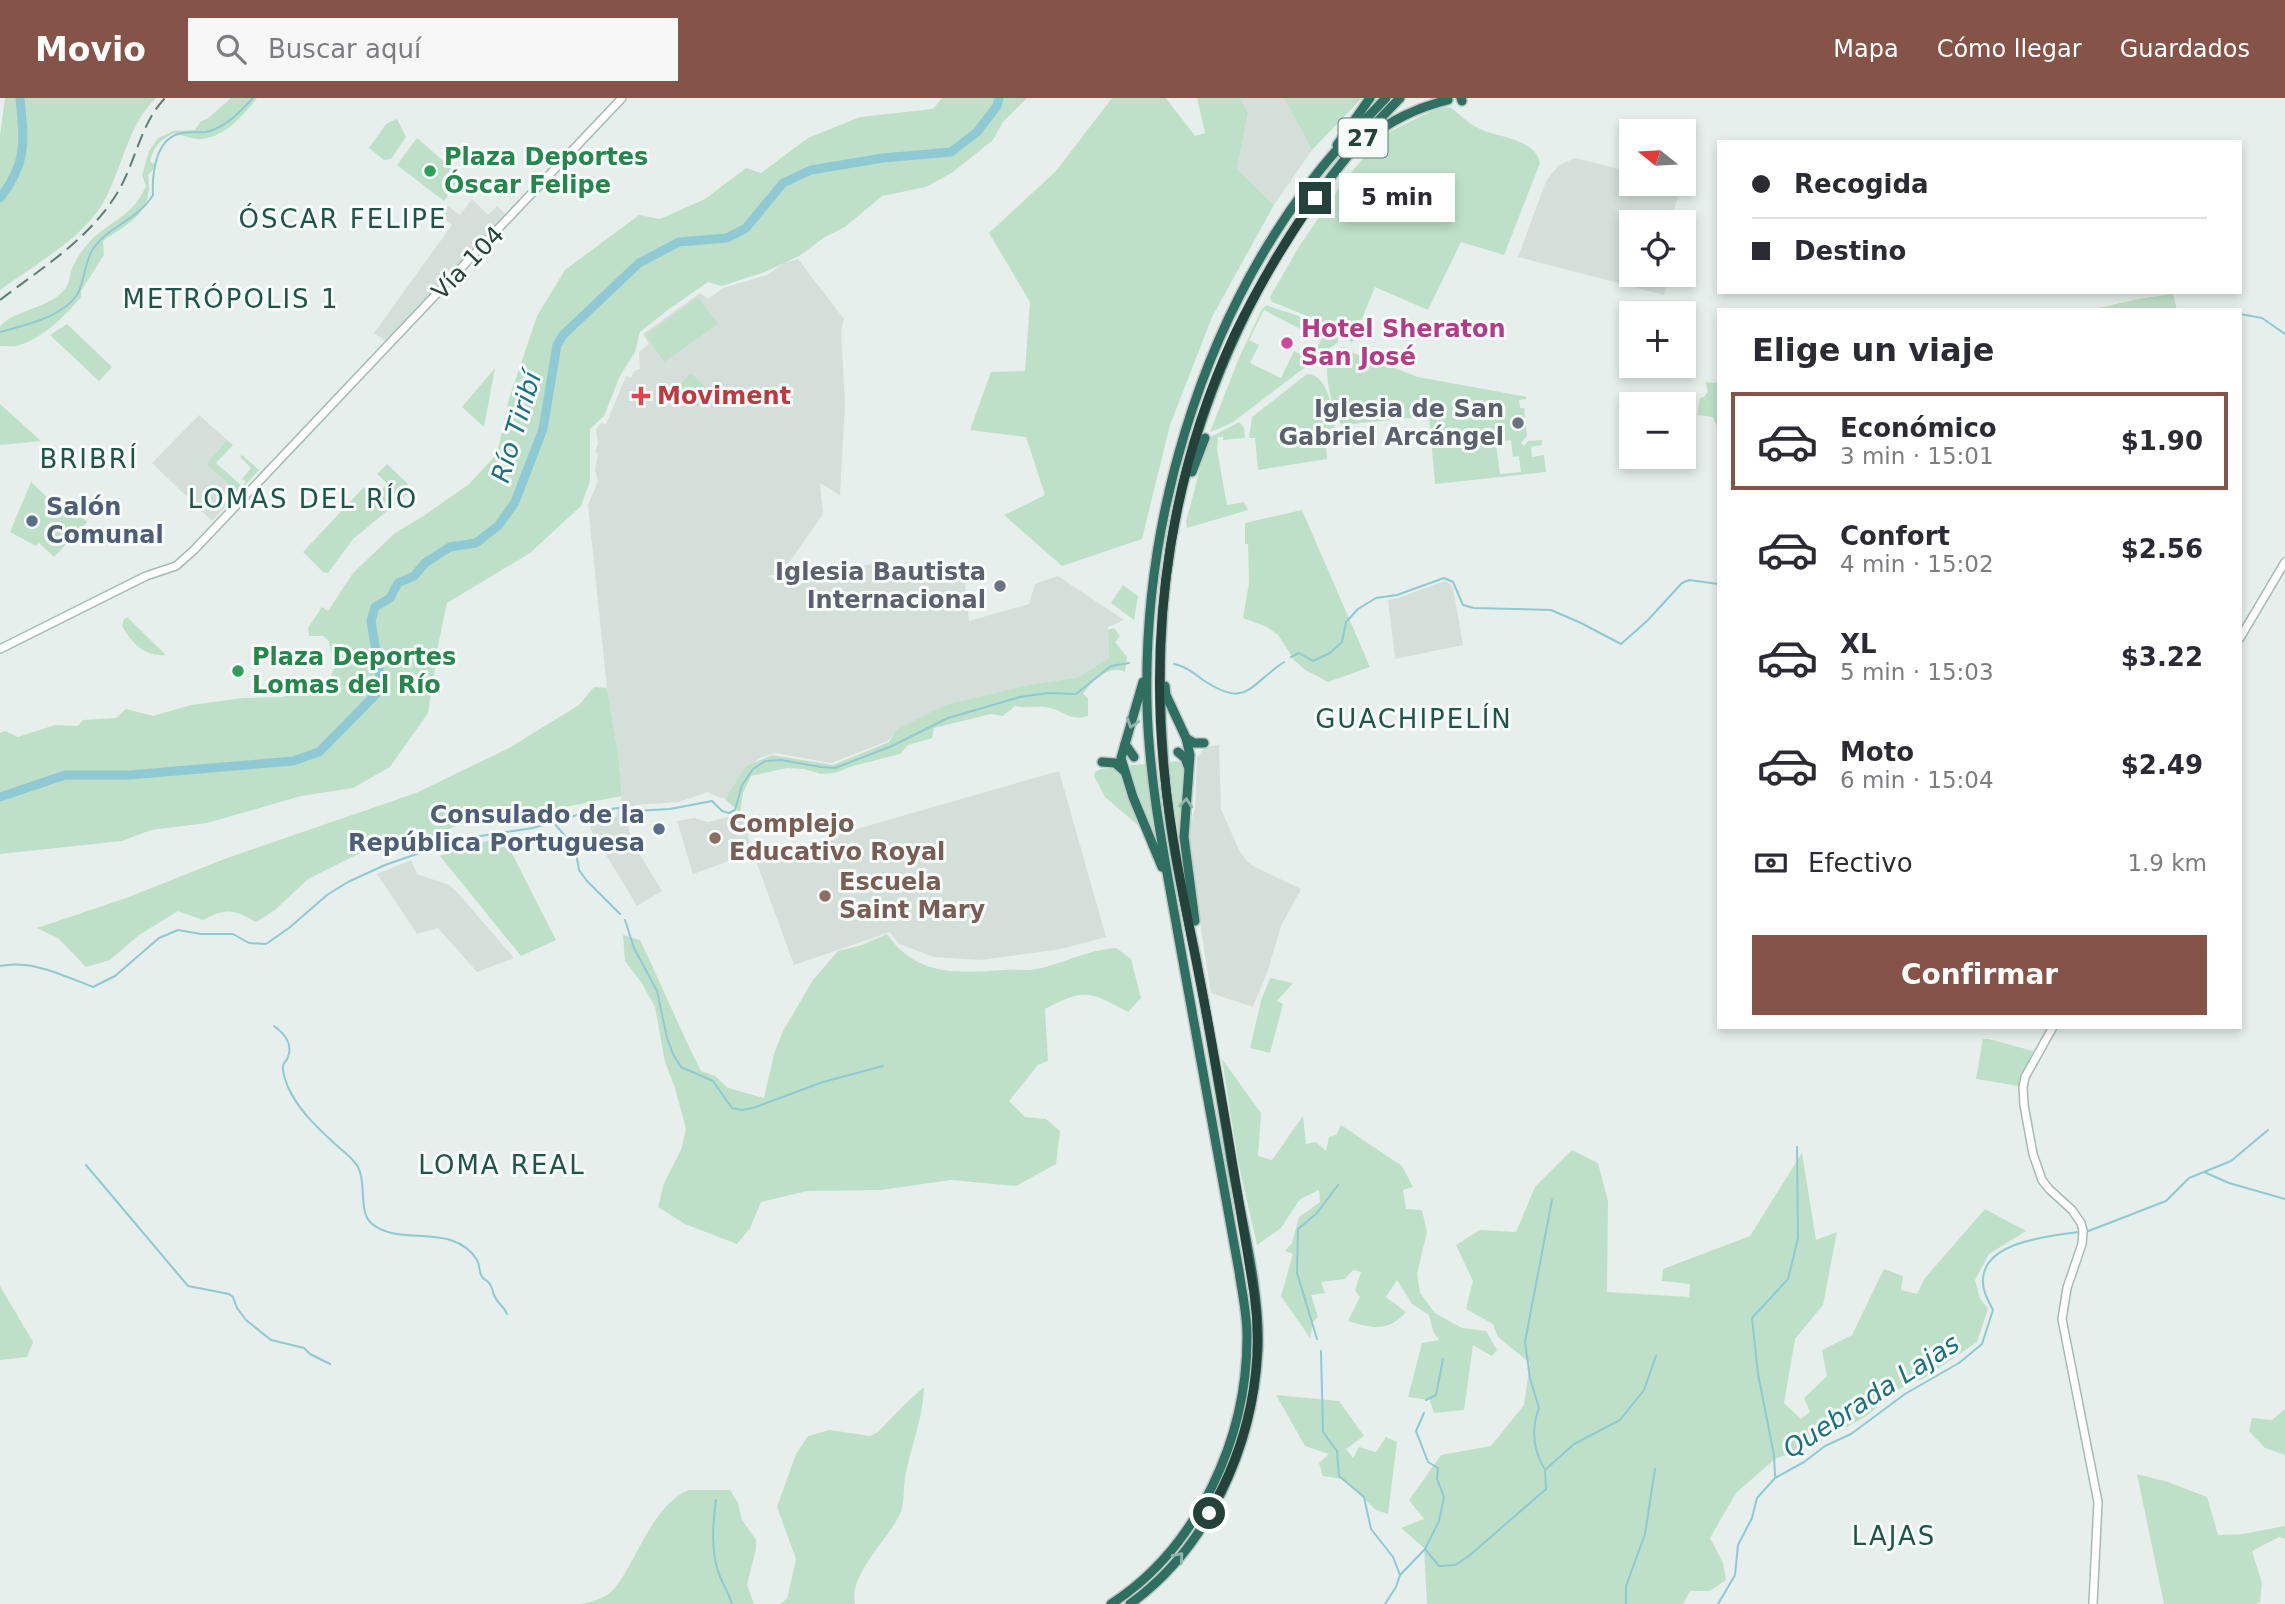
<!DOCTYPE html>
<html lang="es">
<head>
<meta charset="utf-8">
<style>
	:root { --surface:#fff; --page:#f7f7f7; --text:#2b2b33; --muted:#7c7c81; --line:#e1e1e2; --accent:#855347 }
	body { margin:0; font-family:"DejaVu Sans",sans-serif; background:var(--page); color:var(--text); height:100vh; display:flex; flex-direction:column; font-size:26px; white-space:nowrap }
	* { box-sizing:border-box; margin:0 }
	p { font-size:23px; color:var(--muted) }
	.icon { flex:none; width:38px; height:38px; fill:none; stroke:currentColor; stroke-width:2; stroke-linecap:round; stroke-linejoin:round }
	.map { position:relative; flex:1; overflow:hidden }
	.details { position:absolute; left:1717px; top:210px; width:525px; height:721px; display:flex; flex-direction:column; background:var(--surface); border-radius:0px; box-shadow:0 4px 10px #0003 }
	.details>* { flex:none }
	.guide { position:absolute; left:1717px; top:42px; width:525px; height:154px; border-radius:0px; box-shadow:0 4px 10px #0003; display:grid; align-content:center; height:154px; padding:0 35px; background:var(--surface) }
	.needle { width:46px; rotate:288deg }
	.fabs { position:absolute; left:1619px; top:21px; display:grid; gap:14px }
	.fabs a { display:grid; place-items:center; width:77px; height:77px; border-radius:0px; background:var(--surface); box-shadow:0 4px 10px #0003; font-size:35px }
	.end { position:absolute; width:32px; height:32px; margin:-16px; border:9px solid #24423a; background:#fff; box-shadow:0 0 0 4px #fff }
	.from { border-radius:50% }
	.bubble { position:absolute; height:49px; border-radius:0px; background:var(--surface); box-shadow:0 4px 10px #0003; font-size:23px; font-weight:800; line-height:49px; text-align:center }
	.guide b { display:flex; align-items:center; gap:24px; height:66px; font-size:26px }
	.guide b+b { border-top:2px solid var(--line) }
	.guide i { width:18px; height:18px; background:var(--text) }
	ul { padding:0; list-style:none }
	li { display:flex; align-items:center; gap:21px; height:98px; margin:0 14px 10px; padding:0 21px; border:4px solid transparent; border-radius:0px }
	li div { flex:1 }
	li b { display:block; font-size:26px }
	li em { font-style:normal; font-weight:800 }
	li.current { border-color:var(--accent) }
	li>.icon { width:63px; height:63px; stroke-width:1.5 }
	h2 { padding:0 35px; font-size:32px; line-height:84px }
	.pay { display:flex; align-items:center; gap:18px; height:77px; padding:0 35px; font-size:26px }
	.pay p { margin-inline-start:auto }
	.action { display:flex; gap:14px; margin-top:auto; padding:14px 35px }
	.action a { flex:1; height:80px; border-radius:0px; background:var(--accent); color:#fff; font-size:28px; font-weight:800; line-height:80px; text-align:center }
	header { display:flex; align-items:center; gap:42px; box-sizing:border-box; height:98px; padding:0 35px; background:var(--accent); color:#fff }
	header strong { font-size:33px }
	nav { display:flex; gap:38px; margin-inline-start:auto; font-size:24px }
	.search { width:490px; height:63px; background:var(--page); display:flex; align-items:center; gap:18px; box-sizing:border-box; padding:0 24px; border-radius:0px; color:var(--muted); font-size:26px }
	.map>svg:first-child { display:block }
	.built { fill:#d4dfda }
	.green { fill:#bfe0c8; fill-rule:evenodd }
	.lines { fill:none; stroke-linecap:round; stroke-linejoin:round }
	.stream { stroke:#8ec9d4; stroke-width:2 }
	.river { stroke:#8ec9d4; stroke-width:9 }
	.secondary-casing { stroke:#a4bbb3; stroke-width:10 }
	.highway-casing { stroke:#c2cac8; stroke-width:12 }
	.secondary { stroke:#fff; stroke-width:7 }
	.highway { stroke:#2f6f62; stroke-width:9 }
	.rail { stroke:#5f7d75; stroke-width:2; stroke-dasharray:14 7; stroke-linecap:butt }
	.oneway { stroke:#93b5ae }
	.route { stroke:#24423a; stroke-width:9 }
	.leisure-dot { fill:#2e9e5b; stroke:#f7fbf9; stroke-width:2.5 }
	.hotel-dot { fill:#d1479c; stroke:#f7fbf9; stroke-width:2.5 }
	.health-dot { fill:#e0444e; stroke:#f7fbf9; stroke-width:2.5 }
	.worship-dot { fill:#6b7280; stroke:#f7fbf9; stroke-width:2.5 }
	.service-dot { fill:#5c6f8a; stroke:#f7fbf9; stroke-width:2.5 }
	.education-dot { fill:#8d6e63; stroke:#f7fbf9; stroke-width:2.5 }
	.labels { text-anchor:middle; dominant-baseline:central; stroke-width:6; stroke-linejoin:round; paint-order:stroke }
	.shield { fill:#f7fbf9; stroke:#637a73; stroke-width:2 }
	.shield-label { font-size:23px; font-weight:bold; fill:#24423a }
	.leisure-label { font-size:24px; font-weight:bold; fill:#27864d; stroke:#f7fbf9; text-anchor:start }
	.street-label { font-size:24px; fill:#24423a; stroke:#f7fbf9 }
	.hotel-label { font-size:24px; font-weight:bold; fill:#b23c85; stroke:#f7fbf9; text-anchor:start }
	.health-label { font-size:24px; font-weight:bold; fill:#be3a42; stroke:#f7fbf9; text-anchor:start }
	.worship-label { font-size:24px; font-weight:bold; fill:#5b616d; stroke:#f7fbf9; text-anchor:end }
	.service-label { font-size:24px; font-weight:bold; fill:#4e5e75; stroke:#f7fbf9; text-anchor:start }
	.education-label { font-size:24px; font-weight:bold; fill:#785e54; stroke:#f7fbf9; text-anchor:start }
	.neighbourhood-label { font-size:26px; letter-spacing:2px; fill:#1f5548; stroke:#f7fbf9 }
	.water-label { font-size:26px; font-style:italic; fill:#1c6f80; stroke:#f7fbf9 }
</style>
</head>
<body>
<header>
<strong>Movio</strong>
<div class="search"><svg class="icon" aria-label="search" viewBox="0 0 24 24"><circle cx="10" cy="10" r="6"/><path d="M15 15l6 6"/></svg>Buscar aquí</div>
<nav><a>Mapa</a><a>Cómo llegar</a><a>Guardados</a></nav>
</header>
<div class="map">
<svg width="2285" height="1506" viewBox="0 0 2285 1506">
	<rect width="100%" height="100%" fill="#e6efeb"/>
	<!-- built -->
	<g class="built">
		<polygon points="1240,0 1284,0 1312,52 1274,107 1237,71 1248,17"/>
		<polygon points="1575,60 1631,74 1631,86 1671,86 1681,89 1670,124 1631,124 1631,177 1671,177 1664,197 1518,159 1546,83 1559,67"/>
		<polygon points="472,101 488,117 497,108 508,118 386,244 374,235 452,127 441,118 448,108 460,117"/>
		<polygon points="798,161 844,221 841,232 845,306 840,397 820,385 823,416 781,476 767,478 782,484 793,475 803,471 847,470 872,466 888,471 963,465 969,523 1029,506 1035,486 1058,478 1124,522 1108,529 1109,560 1076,580 1038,585 896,632 888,643 831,665 775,655 759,660 748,670 728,700 720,700 708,694 679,704 635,707 629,724 629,733 637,752 662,793 637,808 591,732 590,726 591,723 616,719 622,698 618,655 607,590 588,407 598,383 595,372 598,356 595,354 598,346 596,331 601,325 606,326 626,278 631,280 634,273 640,271 639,254 649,246 643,236 700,195 708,201 723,190 767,177 784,165"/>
		<polygon points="199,317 227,342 206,366 238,395 212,423 152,365"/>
		<polygon points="1445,483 1451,487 1454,495 1463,547 1395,561 1388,502 1398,500"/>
		<polygon points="1219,647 1221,711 1239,752 1246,762 1253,768 1301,791 1281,828 1268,872 1253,909 1211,895 1187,739 1195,710 1197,659 1206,649"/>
		<polygon points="1059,673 1106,839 1061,851 981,862 934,859 899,846 890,834 794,867 756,763 860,730"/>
		<polygon points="744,715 751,755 693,776 677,723 694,720 708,724"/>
		<polygon points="411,762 417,776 449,787 457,794 514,860 477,874 438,830 417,836 377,776"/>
	</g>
	<!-- green -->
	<g class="green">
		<path d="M5,0H156C127,28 122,72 103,105C82,141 33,168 0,192V38Z"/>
		<path d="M231,0H257C244,17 225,39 202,41C194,42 182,37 174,35C159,43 154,48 150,64L157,67L148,77C154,115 130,124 103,143L104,157L81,193V199C65,218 43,240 17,248C12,249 5,248 0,248V228C18,210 49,211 65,191C70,185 70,173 74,166C77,160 82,153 86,148C106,123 132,121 146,88L142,77L149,53L158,40L173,33L195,32L201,23L207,21Z"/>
		<polygon points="942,0 1027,0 1003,24 993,42 953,74 926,89 882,98 845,129 825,139 799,158 765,174 722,188 708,184 669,211 640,234 635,254 620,278 604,318 590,331 590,383 581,408 530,455 447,505 439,543 428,615 390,669 353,690 301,698 207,725 151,732 122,743 0,756 0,635 5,633 18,639 55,627 78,628 83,622 116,620 126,611 153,618 191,607 243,600 283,599 308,587 325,591 334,571 329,543 323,538 309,538 308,530 322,509 328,513 353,475 395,435 425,417 469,386 497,356 509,301 537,218 565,172 639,117 660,121 705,101 746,70 761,75 808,40 860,19 933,11"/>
		<polygon points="1112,0 1166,0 1195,38 1205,35 1197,0 1240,0 1248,16 1237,71 1274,107 1212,219 1170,327 1142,441 1062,468 1004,417 1045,397 1026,339 970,332 991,274 1025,273 1030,204 989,135 1056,73"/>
		<polygon points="1284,0 1362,0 1312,52"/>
		<path d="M1450,9C1459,15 1466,24 1476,29C1495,40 1535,39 1540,65L1504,157L1461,144L1428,212L1375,189L1352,245L1330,227L1272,204L1270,199L1300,147L1339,90L1375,45L1383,37L1438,10Z"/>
		<polygon points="397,21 406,39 391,61 384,62 369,50 386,26"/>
		<polygon points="417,40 462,79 444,103 397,67"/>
		<polygon points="2173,196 2177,212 2090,212 2138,201"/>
		<polygon points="698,199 718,226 664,264 646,237"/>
		<path d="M1266,207C1290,216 1320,222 1338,239V244L1232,325L1210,334L1239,260L1261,213ZM1264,212L1321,242L1311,261L1294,253L1281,280L1250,265L1259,247L1249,242Z"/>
		<polygon points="67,226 112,269 99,283 50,237"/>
		<path d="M1344,249L1348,253L1418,279L1527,299L1526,301L1519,302L1520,310H1524L1527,338L1521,345L1524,348L1528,343L1542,342V347L1531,349L1532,359L1544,357L1546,374L1435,386L1429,318L1342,327C1334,318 1324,277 1328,265C1330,258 1338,252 1344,249ZM1504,337V343L1511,342L1513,359L1519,358L1521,374L1500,376L1495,338Z"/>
		<polygon points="495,270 484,329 462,309"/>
		<polygon points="691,275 711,295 698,309 677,289"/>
		<path d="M1307,276C1331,278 1332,316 1336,336V339L1326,344L1327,361L1258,372L1255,340H1249L1252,319Z"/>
		<polygon points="1705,284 1718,285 1717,328 1713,319 1697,317 1700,300 1704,299 1708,293"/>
		<polygon points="0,306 41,343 0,347"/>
		<polygon points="1239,324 1244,330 1245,340 1223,342 1223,339 1218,339 1217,352 1227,407 1244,404 1248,412 1187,430 1186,424 1201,367 1211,339"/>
		<polygon points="227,342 233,347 216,365 242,388 246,384 242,381 251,370 240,359 242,357 259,372 238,395 206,366"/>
		<polygon points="387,366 408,386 408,396 353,441 328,475 323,474 303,454 364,389 372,396 379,390 382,392 387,385 377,376"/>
		<polygon points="31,384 65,416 72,409 87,424 54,459 39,445 36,448 10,434"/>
		<polygon points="1302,412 1370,569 1328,584 1304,571 1295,563 1278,537 1267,529 1243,520 1249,485 1248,446 1245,446 1245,425"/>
		<polygon points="1123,487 1138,498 1134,522 1111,505"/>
		<path d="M128,519L129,521L166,557C144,559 132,545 122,528L124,521Z"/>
		<path d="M1114,530L1120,538L1115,544L1127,559L1125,574C1109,566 1093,582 1083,596L1088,600V618C1068,623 1067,614 1050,610C1039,607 1027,611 1015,608L1003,618L991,616L934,630L932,640L908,647L900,656L853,668L835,675L821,676L804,671L787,670L751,678L743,695L740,715L725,701L746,668L772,657L833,667L889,644L896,632L945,607L1038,585L1076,580L1109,560L1108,532Z"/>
		<path d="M594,589L607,590L618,655L622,698L507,720L463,725L402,751L372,749L308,781L275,812L256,824C232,811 227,810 203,822L178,813L139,837L110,862L86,869L58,840L37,830L126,800L227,760L416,695L509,650L579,607Z"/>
		<polygon points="1177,663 1184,666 1185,671 1188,799 1175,732 1168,671 1170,664"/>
		<polygon points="1146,666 1159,749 1129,673 1131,667"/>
		<path d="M1101,671C1107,671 1113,669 1118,674C1121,677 1134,719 1139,728L1105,699L1094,678L1095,674Z"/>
		<polygon points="503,738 556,842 521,858 440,758"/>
		<path d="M887,836C916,879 959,875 1004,872C1015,871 1027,873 1037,871C1065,865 1087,852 1116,850L1131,861L1141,900L1128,914C1090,893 1084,890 1045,911L1048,963L1038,967L1009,1003L1025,1019L1046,1021L1060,1033L1056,1066L1016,1088L951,1082L881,1092L807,1093L761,1104L750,1130L737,1146L685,1126L658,1109L664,1085L681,1052L686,1031L675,990L665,964L655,909L641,884L625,863L623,837L640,842C661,885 679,930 701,973L715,978L728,990L764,1000L774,956L783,933L813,882L838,853L862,847Z"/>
		<polygon points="1270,880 1293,885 1277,903 1283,906 1270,955 1250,950 1261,903"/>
		<polygon points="1983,941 1989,941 2033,953 2019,988 1976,981"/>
		<path d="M1222,961L1261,1015L1258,1058L1272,1062L1303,1018L1306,1046L1316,1044L1326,1053L1329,1039L1336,1037L1341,1027L1402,1068L1413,1089L1403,1092L1406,1111L1422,1112L1427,1134L1417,1176L1420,1195L1435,1215L1462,1230L1486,1233L1497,1252L1492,1258L1473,1247L1464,1312L1434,1315L1430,1302L1408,1299L1422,1245L1439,1242L1433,1233L1429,1217L1412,1206L1397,1182L1386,1199L1406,1214C1387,1235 1372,1230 1348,1223L1360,1199L1355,1192L1361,1174L1353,1172L1345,1181L1321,1184L1325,1195L1311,1197L1318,1219L1313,1224L1310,1240L1281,1198L1293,1156L1285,1153L1292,1145L1299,1119L1320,1104L1319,1092L1300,1101L1281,1130L1257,1147L1238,1064Z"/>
		<polygon points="1572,1052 1598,1065 1608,1103 1607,1194 1689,1199 1690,1186 1662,1183 1663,1171 1750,1138 1802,1055 1816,1142 1837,1134 1823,1207 1795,1241 1784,1305 1801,1321 1810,1314 1804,1300 1827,1278 1822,1252 1852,1237 1884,1171 1903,1178 1901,1192 1917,1196 1925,1180 1985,1111 2026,1133 1989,1156 1975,1182 1980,1200 1988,1211 1977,1244 1924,1280 1899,1291 1865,1319 1819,1344 1775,1361 1736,1395 1710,1440 1723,1465 1726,1482 1710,1493 1690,1493 1683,1506 1427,1506 1424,1450 1401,1430 1424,1421 1409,1402 1441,1357 1491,1348 1524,1307 1530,1265 1498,1239 1493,1226 1466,1211 1473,1183 1456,1147 1480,1132 1516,1134 1535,1089"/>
		<polygon points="0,1188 33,1244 27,1259 0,1262"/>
		<path d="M924,1289C923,1321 911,1348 905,1379C903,1391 905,1406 900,1416C888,1442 848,1477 855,1506H780L787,1501L796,1461L777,1409L796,1356L808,1338L830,1332L870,1338L878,1334L906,1305Z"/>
		<polygon points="1276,1297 1339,1303 1364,1338 1346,1351 1353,1360 1359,1349 1376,1354 1386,1339 1397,1344 1388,1416 1376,1412 1343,1381 1323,1378 1319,1365 1329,1356 1305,1348"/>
		<polygon points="2285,1311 2285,1357 2265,1350 2249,1333 2252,1320 2272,1322"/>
		<polygon points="2137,1376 2168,1384 2207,1399 2218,1437 2243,1436 2285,1428 2285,1441 2279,1439 2252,1453 2262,1485 2260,1504 2256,1506 2164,1506"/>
		<path d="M688,1392H730L738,1405L742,1422L756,1442V1451L747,1487L754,1506H579C589,1505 606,1500 613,1492C637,1464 651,1409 688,1392Z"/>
	</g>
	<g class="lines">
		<!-- stream -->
		<g class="stream">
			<polyline points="2240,216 2262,220 2285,236"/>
			<path d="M0,234C25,227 61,220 77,197C85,184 84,164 93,151C108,128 137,123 153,97C152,77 155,43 178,36C187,33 196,35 205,34C224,31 240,14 253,0"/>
			<polyline points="1291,559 1299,555 1313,563 1330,555 1342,544 1346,524 1358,511 1376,500 1397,497 1444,480 1453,484 1463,507 1474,510 1551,512 1581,525 1621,546 1647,523 1682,485 1689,482 1718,486"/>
			<path d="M1174,566C1185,568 1194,575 1203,582C1247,611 1248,588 1284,564"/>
			<polyline points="554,725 566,739 577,760 579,772 587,783 620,816"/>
			<polyline points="625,822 634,850 657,893 667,940 673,956 681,969 713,983 732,1010 742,1012 753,1010 823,984 883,968"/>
			<path d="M0,868C31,861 64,878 93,889L115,878L159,840L178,832L201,836H233L249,845L266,846L289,830L327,797L348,784L385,767L434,750L474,739L533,730L584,715L618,710L635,713L670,711L712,703L722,713L729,715L735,712L742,687L753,671L765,663L781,662L821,669L835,670L892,648L948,620L1020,599L1048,595L1076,596L1111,568L1129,565"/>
			<path d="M274,928C284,935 293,946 288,959C285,966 285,961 283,968C282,974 286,984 288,989C299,1013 316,1028 335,1046C343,1053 353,1060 358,1069C367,1085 358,1113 371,1125C399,1150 453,1123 477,1162C480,1167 479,1173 481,1177C484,1183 485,1180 489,1185C493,1189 492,1194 495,1199C498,1206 504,1208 507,1216"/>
			<polyline points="86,1067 188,1188 229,1196 233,1199 237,1210 246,1222 271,1242 304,1250 310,1256 330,1266"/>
			<polyline points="2204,1074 2229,1085 2285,1101"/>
			<polyline points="2086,1134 2166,1103 2189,1080 2231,1063 2268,1032"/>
			<polyline points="1317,1241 1297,1175 1298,1131 1317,1115 1338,1087"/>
			<polyline points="1321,1253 1323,1334 1337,1353 1339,1378 1364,1399 1371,1431 1393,1459 1400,1477"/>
			<polyline points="1426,1302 1436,1297 1443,1261"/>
			<path d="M1544,1370C1533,1351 1531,1331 1539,1310L1530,1280L1525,1244L1552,1102"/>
			<polyline points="1775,1378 1774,1357 1758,1276 1752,1220 1788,1181 1798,1140 1797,1049"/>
			<path d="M716,1402C713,1425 711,1447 717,1470C720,1482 728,1493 732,1506"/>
			<polyline points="1425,1451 1439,1468 1455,1467 1470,1457 1546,1391 1545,1372 1574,1346 1620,1322 1644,1292 1656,1258"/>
			<polyline points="1385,1506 1396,1489 1400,1477 1425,1451 1439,1423 1444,1399 1437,1381 1438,1370 1428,1364 1416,1333 1424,1315"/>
			<polyline points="1626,1506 1626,1488 1645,1436 1655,1371"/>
			<path d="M1718,1506L1735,1477L1738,1447L1752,1420L1757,1400L1775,1380L1804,1364L1825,1348L1851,1336L1905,1296L1959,1265L1982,1246L1993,1212C1988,1202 1982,1192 1983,1181C1985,1143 2051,1138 2079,1134"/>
		</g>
		<!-- river -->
		<g class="river">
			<path d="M0,100C28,64 24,43 20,0"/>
			<polyline points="0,699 65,677 129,677 293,663 319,654 382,590 371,523 375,509 390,500 398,485 414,478 425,465 450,449 476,445 499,427 515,404 543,331 557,247 563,237 639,165 679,144 727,140 746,130 783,85 811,72 883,60 951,54 977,34 997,8 999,0"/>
		</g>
		<defs>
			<g id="secondary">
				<polyline points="2240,540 2285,464"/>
				<polyline points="0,551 146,478 176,468 194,452 622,0"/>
				<polyline points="2053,929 2025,979 2023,989 2024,1007 2033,1056 2042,1082 2049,1091 2072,1112 2081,1125 2083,1133 2082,1146 2067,1190 2062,1221 2098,1404 2093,1506"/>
			</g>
			<g id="highway">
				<polyline points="1461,0 1462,3"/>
				<path d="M1366,43C1388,23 1419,9 1448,2"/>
				<polyline points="1337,47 1370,0"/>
				<polyline points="1192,374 1205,340"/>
				<polyline points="1143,584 1121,660 1133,699 1162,769"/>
				<polyline points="1165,588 1166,597 1186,640 1190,657 1184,739 1195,823"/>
				<polyline points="1186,640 1194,645 1204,645"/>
				<polyline points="1125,646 1134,659"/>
				<polyline points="1178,654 1185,660 1188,668"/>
				<polyline points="1102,664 1115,665 1124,673"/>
				<path d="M1111,1506C1198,1450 1248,1339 1247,1237C1247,1216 1242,1194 1239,1173C1219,1064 1200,956 1180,847C1166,767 1149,687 1147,606C1143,425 1199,234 1307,89C1330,57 1359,28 1386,0"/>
				<path d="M1130,1506C1209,1449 1253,1348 1258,1253C1261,1197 1242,1124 1232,1068C1221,999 1209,929 1196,860C1187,815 1176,770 1170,724C1162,665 1159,606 1161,546C1168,343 1257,144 1400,0"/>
			</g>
		</defs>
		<!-- secondary casing -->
		<use href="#secondary" class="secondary-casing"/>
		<!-- highway casing -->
		<use href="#highway" class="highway-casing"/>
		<!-- secondary -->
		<use href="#secondary" class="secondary"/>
		<!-- highway -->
		<use href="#highway" class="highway"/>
		<!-- rail -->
		<path class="rail" d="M0,202C43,169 91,140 119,92C136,62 141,25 165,0"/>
	</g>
	<!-- one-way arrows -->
	<defs><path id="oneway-chevron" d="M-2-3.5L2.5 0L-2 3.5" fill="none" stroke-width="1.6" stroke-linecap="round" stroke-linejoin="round" transform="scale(1.75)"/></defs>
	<g class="oneway">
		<use href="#oneway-chevron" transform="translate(1132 625) rotate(108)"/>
		<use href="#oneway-chevron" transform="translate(1186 705) rotate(-85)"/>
		<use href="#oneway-chevron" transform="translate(1179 1459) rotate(-49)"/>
	</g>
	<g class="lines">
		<!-- route -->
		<path class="route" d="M1209,1415C1248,1348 1265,1272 1254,1195C1238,1099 1223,1003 1205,908C1190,830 1172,751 1164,672C1149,526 1172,372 1234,238C1257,190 1285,144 1315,100"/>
	</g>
	<!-- markers -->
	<g class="leisure-dot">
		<circle cx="430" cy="73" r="7"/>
		<circle cx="238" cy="573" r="7"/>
	</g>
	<circle class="hotel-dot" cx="1287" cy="245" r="7"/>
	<path class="health-dot" d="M637.5 287.5h7v7h7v7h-7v7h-7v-7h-7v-7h7z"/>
	<g class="worship-dot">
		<circle cx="1518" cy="325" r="7"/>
		<circle cx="1000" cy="488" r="7"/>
	</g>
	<g class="service-dot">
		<circle cx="32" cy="423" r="7"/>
		<circle cx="659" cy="731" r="7"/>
	</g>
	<g class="education-dot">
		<circle cx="715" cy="740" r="7"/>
		<circle cx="825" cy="798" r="7"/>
	</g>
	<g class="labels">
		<!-- shield labels -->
		<rect class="shield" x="1338.5" y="20.5" width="49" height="39" rx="5"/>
		<g class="shield-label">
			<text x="1363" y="40">27</text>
		</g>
		<!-- leisure labels -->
		<g class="leisure-label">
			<text x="444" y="59">Plaza Deportes<tspan x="444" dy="28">Óscar Felipe</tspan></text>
			<text x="252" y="559">Plaza Deportes<tspan x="252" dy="28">Lomas del Río</tspan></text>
		</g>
		<!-- street labels -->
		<g class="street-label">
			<text transform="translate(468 165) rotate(-46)">Vía 104</text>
		</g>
		<!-- hotel labels -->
		<g class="hotel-label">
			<text x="1301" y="231">Hotel Sheraton<tspan x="1301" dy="28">San José</tspan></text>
		</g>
		<!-- health labels -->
		<g class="health-label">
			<text x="657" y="298">Moviment</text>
		</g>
		<!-- worship labels -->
		<g class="worship-label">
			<text x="1504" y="311">Iglesia de San<tspan x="1504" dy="28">Gabriel Arcángel</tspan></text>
			<text x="986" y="474">Iglesia Bautista<tspan x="986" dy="28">Internacional</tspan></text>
		</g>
		<!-- service labels -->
		<g class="service-label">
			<text x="46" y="409">Salón<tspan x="46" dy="28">Comunal</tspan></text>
			<text x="645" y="717" text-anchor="end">Consulado de la<tspan x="645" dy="28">República Portuguesa</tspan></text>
		</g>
		<!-- education labels -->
		<g class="education-label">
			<text x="729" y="726">Complejo<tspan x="729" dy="28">Educativo Royal</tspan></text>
			<text x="839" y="784">Escuela<tspan x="839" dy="28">Saint Mary</tspan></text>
		</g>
		<!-- neighbourhood labels -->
		<g class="neighbourhood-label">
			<text x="343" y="121">ÓSCAR FELIPE</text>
			<text x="231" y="201">METRÓPOLIS 1</text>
			<text x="89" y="361">BRIBRÍ</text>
			<text x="303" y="401">LOMAS DEL RÍO</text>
			<text x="1414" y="621">GUACHIPELÍN</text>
			<text x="502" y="1067">LOMA REAL</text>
			<text x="1894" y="1438">LAJAS</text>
		</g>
		<!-- water labels -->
		<g class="water-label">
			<text transform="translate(516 329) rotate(-73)">Río Tiribí</text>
			<text transform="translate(1871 1298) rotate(-33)">Quebrada Lajas</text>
		</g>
	</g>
</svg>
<div class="fabs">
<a><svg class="needle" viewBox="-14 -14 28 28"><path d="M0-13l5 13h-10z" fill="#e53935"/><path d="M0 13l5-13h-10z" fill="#7c7c81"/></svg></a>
<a><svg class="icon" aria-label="locate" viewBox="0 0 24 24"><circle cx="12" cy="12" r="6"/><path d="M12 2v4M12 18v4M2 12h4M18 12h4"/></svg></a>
<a>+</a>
<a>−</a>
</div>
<i class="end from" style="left:1209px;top:1415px"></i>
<i class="end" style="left:1315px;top:100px"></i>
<div class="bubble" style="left:1339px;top:75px;width:116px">5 min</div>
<div class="guide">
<b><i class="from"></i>Recogida</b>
<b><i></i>Destino</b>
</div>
<section class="details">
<h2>Elige un viaje</h2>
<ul>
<li class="current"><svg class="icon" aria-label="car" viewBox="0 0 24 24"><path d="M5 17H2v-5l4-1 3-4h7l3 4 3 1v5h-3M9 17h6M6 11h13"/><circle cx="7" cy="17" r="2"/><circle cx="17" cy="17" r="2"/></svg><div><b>Económico</b><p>3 min · 15:01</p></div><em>$1.90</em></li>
<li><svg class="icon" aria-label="car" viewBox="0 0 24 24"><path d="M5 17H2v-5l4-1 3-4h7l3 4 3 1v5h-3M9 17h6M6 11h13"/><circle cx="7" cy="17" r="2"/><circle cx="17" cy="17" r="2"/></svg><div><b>Confort</b><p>4 min · 15:02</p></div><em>$2.56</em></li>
<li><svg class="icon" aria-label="car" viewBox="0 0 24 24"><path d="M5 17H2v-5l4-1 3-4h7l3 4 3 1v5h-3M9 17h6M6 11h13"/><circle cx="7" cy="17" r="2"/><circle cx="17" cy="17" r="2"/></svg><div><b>XL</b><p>5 min · 15:03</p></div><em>$3.22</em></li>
<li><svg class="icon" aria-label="car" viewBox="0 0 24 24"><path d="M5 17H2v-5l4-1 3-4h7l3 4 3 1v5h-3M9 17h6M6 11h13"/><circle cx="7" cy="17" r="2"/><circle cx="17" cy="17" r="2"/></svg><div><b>Moto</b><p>6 min · 15:04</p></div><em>$2.49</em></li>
</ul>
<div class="pay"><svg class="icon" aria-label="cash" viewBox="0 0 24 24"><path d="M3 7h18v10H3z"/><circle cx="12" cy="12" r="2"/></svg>Efectivo<p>1.9 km</p></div>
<div class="action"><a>Confirmar</a></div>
</section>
</div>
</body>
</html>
